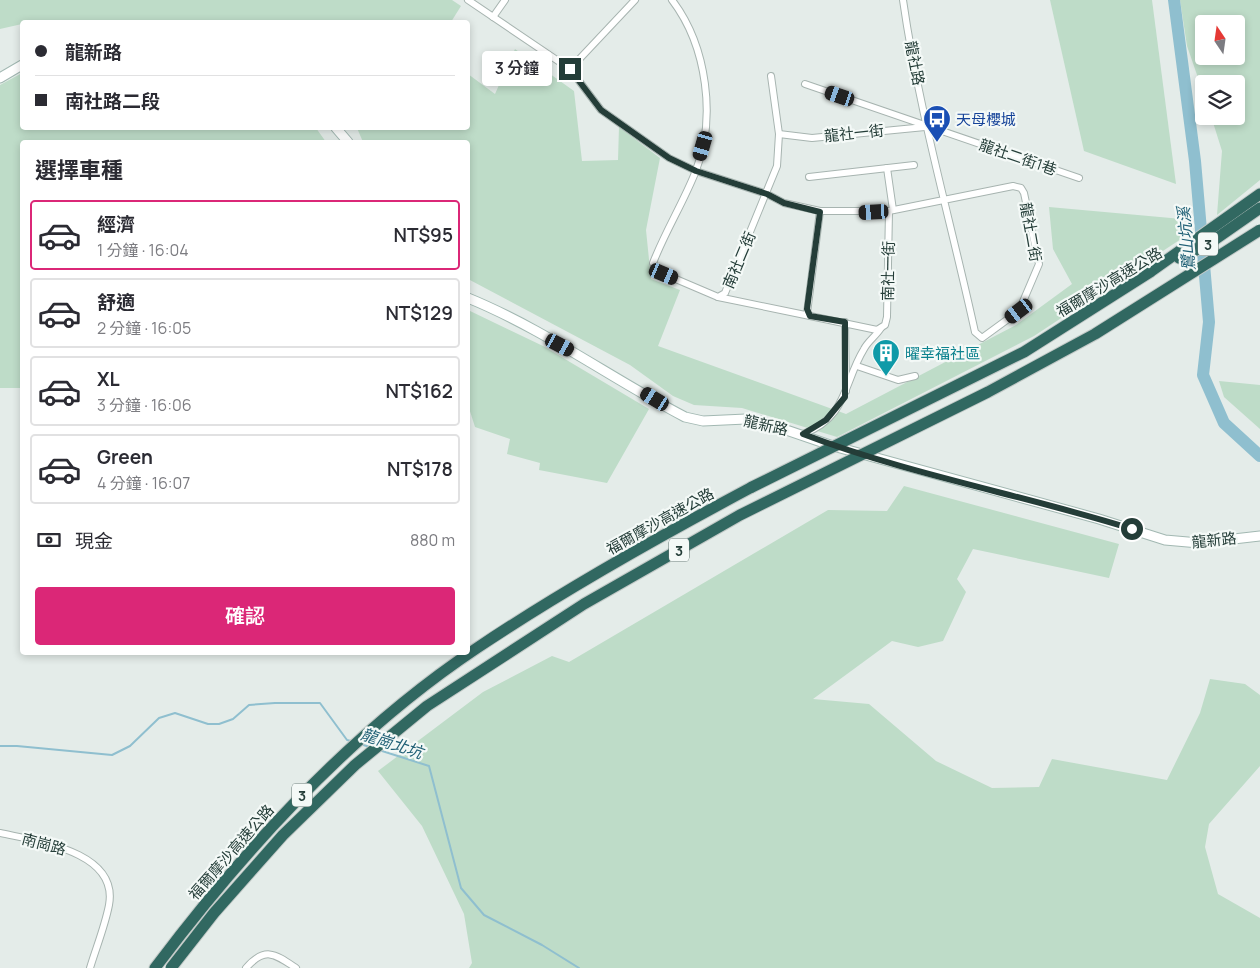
<!DOCTYPE html>
<html lang="zh-TW">
<head>
<meta charset="utf-8">
<style>
	:root { --surface:#fff; --page:#f2f2f3; --text:#2b2b33; --muted:#7c7c81; --line:#e1e1e2; --accent:#db2777 }
	body { margin:0; font-family:Manrope,"Noto Sans TC",sans-serif; background:var(--page); color:var(--text); height:100vh; display:flex; flex-direction:column; font-size:19px; white-space:nowrap }
	* { box-sizing:border-box; margin:0 }
	p { font-size:16px; color:var(--muted) }
	.icon { flex:none; width:28px; height:28px; fill:none; stroke:currentColor; stroke-width:2; stroke-linecap:round; stroke-linejoin:round }
	.map { position:relative; flex:1; overflow:hidden }
	.drawer { position:absolute; left:20px; top:140px; width:450px; height:515px; display:flex; flex-direction:column; background:var(--surface); border-radius:5px; box-shadow:0 2px 8px #0003 }
	.drawer>* { flex:none }
	.banner { position:absolute; left:20px; top:20px; width:450px; height:110px; border-radius:5px; box-shadow:0 2px 8px #0003; display:grid; align-content:center; height:110px; padding:0 15px; background:var(--surface) }
	.needle { width:32px; rotate:347deg }
	.buttons { position:absolute; left:1195px; top:15px; display:grid; gap:10px }
	.buttons a { display:grid; place-items:center; width:50px; height:50px; border-radius:5px; background:var(--surface); box-shadow:0 2px 8px #0003; font-size:25px }
	.end { position:absolute; width:22px; height:22px; margin:-11px; border:6px solid #243d38; background:#fff; box-shadow:0 0 0 2px #fff }
	.from { border-radius:50% }
	.bubble { position:absolute; height:35px; border-radius:5px; background:var(--surface); box-shadow:0 2px 8px #0003; font-size:16px; font-weight:600; line-height:35px; text-align:center }
	.car { position:absolute; width:15px; height:30px; margin:-15px -8px; border-radius:6px; box-shadow:0 0 4px 1px #0007; background:linear-gradient(#222 24%,#8ab4d8 0 40%,#222 0 76%,#8ab4d8 0 86%,#222 0) }
	.banner b { display:flex; align-items:center; gap:18px; height:48px; font-size:19px }
	.banner b+b { border-top:1px solid var(--line) }
	.banner i { width:12px; height:12px; background:var(--text) }
	ul { padding:0; list-style:none }
	li { display:flex; align-items:center; gap:15px; height:70px; margin:0 10px 8px; padding:0 5px; border:2px solid var(--line); border-radius:5px }
	li div { flex:1 }
	li b { display:block; font-size:19px }
	li em { font-style:normal; font-weight:600 }
	li.selected { border-color:var(--accent) }
	li>.icon { width:45px; height:45px; stroke-width:1.5 }
	h2 { padding:0 15px; font-size:22px; line-height:60px }
	.pay { display:flex; align-items:center; gap:12px; height:55px; padding:0 15px; font-size:19px }
	.pay p { margin-inline-start:auto }
	.primary-button { display:flex; gap:10px; margin-top:auto; padding:10px 15px }
	.primary-button a { flex:1; height:58px; border-radius:5px; background:var(--accent); color:#fff; font-size:20px; font-weight:600; line-height:58px; text-align:center }
	.map>svg:first-child { display:block }
	.green { fill:#bedcc8; fill-rule:evenodd }
	.lines { fill:none; stroke-linecap:round; stroke-linejoin:round }
	.stream { stroke:#8fbfcf; stroke-width:2 }
	.river { stroke:#8fbfcf; stroke-width:12 }
	.street-casing { stroke:#a7b4b0; stroke-width:8 }
	.secondary-casing { stroke:#a2b8b2; stroke-width:11 }
	.highway-casing { stroke:#c2c9c7; stroke-width:13 }
	.street { stroke:#fff; stroke-width:6 }
	.secondary { stroke:#fff; stroke-width:9 }
	.highway { stroke:#316861; stroke-width:11 }
	.highway-bridge-casing { stroke:#c2c9c7; stroke-width:13; stroke-linecap:butt }
	.highway-bridge { stroke:#316861; stroke-width:11 }
	.route { stroke:#243d38; stroke-width:6 }
	.labels { text-anchor:middle; dominant-baseline:central; stroke-width:4.5; stroke-linejoin:round; paint-order:stroke }
	.shield { fill:#f4f9f7; stroke:#627571; stroke-width:1 }
	.shield-label { font-size:14px; font-weight:bold; fill:#243d38 }
	.street-label { font-size:15px; fill:#243d38; stroke:#f4f9f7 }
	.transit-label { font-size:15px; fill:#164399; stroke:#f4f9f7; text-anchor:start }
	.culture-label { font-size:15px; fill:#0d838f; stroke:#f4f9f7; text-anchor:start }
	.water-label { font-size:16px; font-style:italic; fill:#216176; stroke:#f4f9f7 }
</style>
</head>
<body>
<div class="map">
<svg width="1260" height="968" viewBox="0 0 1260 968">
	<rect width="100%" height="100%" fill="#e4ece9"/>
	<!-- green -->
	<g class="green">
		<polygon points="0,0 452,0 461,6 451,22 22,22 22,24 0,29"/>
		<polygon points="1050,0 1152,0 1176,184 1084,151"/>
		<path d="M1180,0H1260V180L1217,215L1222,151L1211,116H1236V84H1204V95L1187,46ZM1204,24H1236V56H1204Z"/>
		<polygon points="515,49 574,91 582,161 618,160 619,127 660,158 646,230 651,279 680,290 658,346 846,414 1016,325 1072,284 1053,249 1049,207 1182,219 1181,239 1034,336 837,437 742,408 694,405 673,396 630,365 468,279 468,142 363,142 357,128 468,128 468,74 495,94"/>
		<polygon points="22,73 22,128 316,128 326,142 22,142 22,388 0,388 0,85"/>
		<polygon points="468,310 543,346 649,409 607,483 539,470 540,463 507,454 510,439 475,427 468,405"/>
		<polygon points="1219,381 1260,385 1260,429 1224,397"/>
		<polygon points="904,486 1119,544 1109,578 973,549 957,579 966,592 943,641 918,647 892,641 813,699 869,704 936,761 992,788 1039,787 1052,759 1167,780 1200,713 1210,679 1245,684 1260,695 1260,766 1209,824 1205,847 1218,894 1260,918 1260,968 469,968 472,963 464,914 422,826 378,771 483,692 552,656 569,662 828,510 887,511"/>
	</g>
	<g class="lines">
		<!-- stream -->
		<g class="stream">
			<polyline points="360,744 370,747"/>
			<polyline points="0,746 17,746 112,755 130,746 159,718 175,713 208,724 219,724 233,719 249,705 275,703 320,703 347,740 351,741"/>
			<polyline points="379,750 429,766 461,888 484,915 542,945 579,968"/>
		</g>
		<!-- river -->
		<polyline class="river" points="1174,0 1195,161 1209,322 1203,375 1224,423 1260,456"/>
		<defs>
			<g id="street">
				<path d="M468,0L570,69L601,110L669,158L696,171L767,194L784,203L820,211H889L1013,186L1021,188L1024,193L1039,264L1019,311L982,338L975,332C951,222 919,112 903,0"/>
				<path d="M672,0C707,46 717,119 695,173C683,203 665,232 653,263L657,271L718,297L725,293L777,166L779,134L771,76"/>
				<polyline points="493,17 505,0"/>
				<polyline points="570,69 635,0"/>
				<polyline points="805,84 1079,178"/>
				<polyline points="779,134 812,138 925,127"/>
				<polyline points="887,168 893,210"/>
				<polyline points="809,177 914,165"/>
				<polyline points="820,211 807,313 810,316 877,330 885,325 887,317 889,211"/>
				<polyline points="718,297 810,316"/>
				<polyline points="845,322 846,391"/>
				<polyline points="857,366 898,380 915,376"/>
				<path d="M803,434C848,417 843,383 864,349C868,341 876,336 881,328"/>
				<path d="M0,833C36,841 119,851 109,905C105,926 96,948 90,968"/>
				<path d="M246,968C265,946 275,954 296,968"/>
			</g>
			<g id="secondary">
				<polyline points="0,78 22,65"/>
				<polyline points="336,128 348,142"/>
				<path d="M468,298C544,329 612,379 685,417L703,421L746,419L760,421L833,446L1099,519L1165,540L1199,543L1260,536"/>
			</g>
			<g id="highway">
				<polyline points="1179,258 1207,245 1260,208"/>
				<polyline points="1150,272 1260,194"/>
				<path d="M155,968C245,848 351,732 477,648C565,589 658,537 752,487"/>
			</g>
		</defs>
		<!-- street casing -->
		<use href="#street" class="street-casing"/>
		<!-- secondary casing -->
		<use href="#secondary" class="secondary-casing"/>
		<!-- highway casing -->
		<use href="#highway" class="highway-casing"/>
		<!-- street -->
		<use href="#street" class="street"/>
		<!-- secondary -->
		<use href="#secondary" class="secondary"/>
		<!-- highway -->
		<use href="#highway" class="highway"/>
		<defs>
			<g id="highway-bridge">
				<polyline points="752,487 1024,352 1150,272"/>
				<polyline points="171,968 214,913 283,835 355,765 427,706 584,604 740,515 988,392 1095,334 1260,230"/>
			</g>
		</defs>
		<!-- highway-bridge casing -->
		<use href="#highway-bridge" class="highway-bridge-casing"/>
		<!-- highway-bridge -->
		<use href="#highway-bridge" class="highway-bridge"/>
	</g>
	<g class="lines">
		<!-- route -->
		<path class="route" d="M570,69L601,110L669,158L696,171L767,194L784,203L820,212L807,309L810,316L845,322V397L826,420L803,434C910,475 1024,495 1132,529"/>
	</g>
	<!-- icons -->
	<defs>
		<symbol id="bus-pin" viewBox="-11 -11 22 30"><path d="M0 17L-7.5 6A9.5 9.5 0 1 1 7.5 6Z" fill="#1a4fb4" stroke="#f4f9f7"/><path d="M-5-6H5V4H4V6H2V4H-2V6H-4V4H-5ZM-3.5-4V0h7V-4ZM-3.5 1.2v1.5H-2V1.2ZM2 1.2v1.5H3.5V1.2Z" fill="#fff"/></symbol>
		<symbol id="building-pin" viewBox="-11 -11 22 30"><path d="M0 17L-7.5 6A9.5 9.5 0 1 1 7.5 6Z" fill="#0f9aa8" stroke="#f4f9f7"/><path d="M-4-6H4V6H1V3H-1V6H-4ZM-2.5-4.3h1.7v1.8h-1.7ZM.8-4.3h1.7v1.8H.8ZM-2.5-1h1.7V.8h-1.7ZM.8-1h1.7V.8H.8Z" fill="#fff"/></symbol>
	</defs>
	<g fill-rule="evenodd">
		<use href="#bus-pin" x="921" y="103" width="32" height="43"/>
		<use href="#building-pin" x="870" y="337" width="32" height="43"/>
	</g>
	<g class="labels">
		<!-- shield labels -->
		<g class="shield">
			<rect x="1198" y="232.5" width="20" height="23" rx="4"/>
			<rect x="669" y="538.5" width="20" height="23" rx="4"/>
			<rect x="292" y="783.5" width="20" height="23" rx="4"/>
		</g>
		<g class="shield-label">
			<text x="1208" y="244">3</text>
			<text x="679" y="550">3</text>
			<text x="302" y="795">3</text>
		</g>
		<!-- street labels -->
		<g class="street-label">
			<text transform="translate(915 63) rotate(79)">龍社路</text>
			<text transform="translate(854 133) rotate(-6)">龍社一街</text>
			<text transform="translate(1018 157) rotate(19)">龍社二街1巷</text>
			<text transform="translate(1031 232) rotate(80)">龍社二街</text>
			<text transform="translate(739 260) rotate(-67)">南社二街</text>
			<text transform="translate(888 271) rotate(-89)">南社一街</text>
			<text transform="translate(1109 282) rotate(-31)">福爾摩沙高速公路</text>
			<text transform="translate(766 425) rotate(13)">龍新路</text>
			<text transform="translate(660 521) rotate(-29)">福爾摩沙高速公路</text>
			<text transform="translate(1214 540) rotate(-6)">龍新路</text>
			<text transform="translate(44 844) rotate(15)">南崗路</text>
			<text transform="translate(231 852) rotate(-49)">福爾摩沙高速公路</text>
		</g>
		<!-- transit labels -->
		<g class="transit-label">
			<text x="956" y="119">天母櫻城</text>
		</g>
		<!-- culture labels -->
		<g class="culture-label">
			<text x="905" y="353">曜幸福社區</text>
		</g>
		<!-- water labels -->
		<g class="water-label">
			<text transform="translate(1186 239) rotate(-95)">鷺山坑溪</text>
			<text transform="translate(392 743) rotate(18)">龍崗北坑</text>
		</g>
	</g>
</svg>
<div class="buttons">
<a><svg class="needle" viewBox="-14 -14 28 28"><path d="M0-13l5 13h-10z" fill="#e53935"/><path d="M0 13l5-13h-10z" fill="#7c7c81"/></svg></a>
<a><svg class="icon" aria-label="layers" viewBox="0 0 24 24"><path d="M12 4l9 5-9 5-9-5zM3 14l9 5 9-5"/></svg></a>
</div>
<i class="end from" style="left:1132px;top:529px"></i>
<i class="end" style="left:570px;top:69px"></i>
<div class="bubble" style="left:482px;top:51px;width:70px">3 分鐘</div>
<i class="car" style="left:840px;top:96px;rotate:289deg"></i>
<i class="car" style="left:703px;top:146px;rotate:196deg"></i>
<i class="car" style="left:874px;top:212px;rotate:267deg"></i>
<i class="car" style="left:664px;top:274px;rotate:113deg"></i>
<i class="car" style="left:1019px;top:311px;rotate:233deg"></i>
<i class="car" style="left:560px;top:345px;rotate:118deg"></i>
<i class="car" style="left:655px;top:399px;rotate:301deg"></i>
<div class="banner">
<b><i class="from"></i>龍新路</b>
<b><i></i>南社路二段</b>
</div>
<section class="drawer">
<h2>選擇車種</h2>
<ul>
<li class="selected"><svg class="icon" aria-label="car" viewBox="0 0 24 24"><path d="M5 17H2v-5l4-1 3-4h7l3 4 3 1v5h-3M9 17h6M6 11h13"/><circle cx="7" cy="17" r="2"/><circle cx="17" cy="17" r="2"/></svg><div><b>經濟</b><p>1 分鐘 · 16:04</p></div><em>NT$95</em></li>
<li><svg class="icon" aria-label="car" viewBox="0 0 24 24"><path d="M5 17H2v-5l4-1 3-4h7l3 4 3 1v5h-3M9 17h6M6 11h13"/><circle cx="7" cy="17" r="2"/><circle cx="17" cy="17" r="2"/></svg><div><b>舒適</b><p>2 分鐘 · 16:05</p></div><em>NT$129</em></li>
<li><svg class="icon" aria-label="car" viewBox="0 0 24 24"><path d="M5 17H2v-5l4-1 3-4h7l3 4 3 1v5h-3M9 17h6M6 11h13"/><circle cx="7" cy="17" r="2"/><circle cx="17" cy="17" r="2"/></svg><div><b>XL</b><p>3 分鐘 · 16:06</p></div><em>NT$162</em></li>
<li><svg class="icon" aria-label="car" viewBox="0 0 24 24"><path d="M5 17H2v-5l4-1 3-4h7l3 4 3 1v5h-3M9 17h6M6 11h13"/><circle cx="7" cy="17" r="2"/><circle cx="17" cy="17" r="2"/></svg><div><b>Green</b><p>4 分鐘 · 16:07</p></div><em>NT$178</em></li>
</ul>
<div class="pay"><svg class="icon" aria-label="cash" viewBox="0 0 24 24"><path d="M3 7h18v10H3z"/><circle cx="12" cy="12" r="2"/></svg>現金<p>880 m</p></div>
<div class="primary-button"><a>確認</a></div>
</section>
</div>
</body>
</html>
